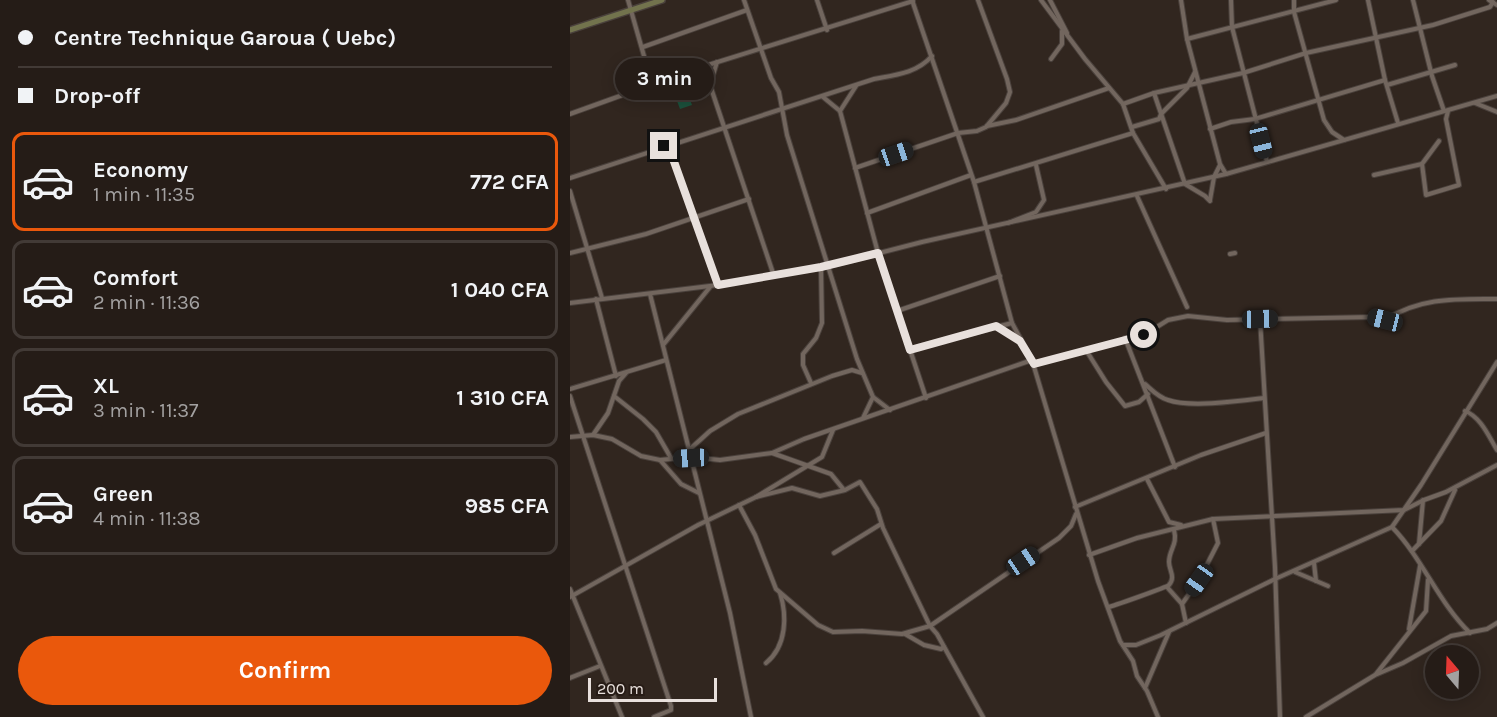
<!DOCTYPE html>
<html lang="en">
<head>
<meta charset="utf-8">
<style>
	:root { --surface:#251c17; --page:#2d2520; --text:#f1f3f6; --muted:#a3a1a1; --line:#423a36; --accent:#ea580c }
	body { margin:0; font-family:Karla,sans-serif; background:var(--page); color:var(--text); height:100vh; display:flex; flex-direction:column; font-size:22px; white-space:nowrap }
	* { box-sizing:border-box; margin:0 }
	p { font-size:20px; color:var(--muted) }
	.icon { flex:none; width:33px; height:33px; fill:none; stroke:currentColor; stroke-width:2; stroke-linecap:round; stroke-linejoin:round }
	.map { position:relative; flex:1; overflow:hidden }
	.drawer { display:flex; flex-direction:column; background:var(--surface); width:570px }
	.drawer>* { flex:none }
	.hud { display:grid; align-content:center; height:132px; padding:0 18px; background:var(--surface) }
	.needle { width:39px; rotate:341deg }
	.buttons { position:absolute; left:855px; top:645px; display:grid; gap:12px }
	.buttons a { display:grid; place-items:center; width:54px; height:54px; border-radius:50%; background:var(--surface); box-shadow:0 3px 15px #0003,0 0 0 2px var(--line); font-size:30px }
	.scale { position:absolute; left:18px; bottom:15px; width:129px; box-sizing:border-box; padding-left:6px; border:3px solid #e8e0dc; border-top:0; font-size:16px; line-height:21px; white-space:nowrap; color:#e8e0dc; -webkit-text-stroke:4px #271c16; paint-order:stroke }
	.end { position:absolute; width:27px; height:27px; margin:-14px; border:8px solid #e8e0dc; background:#111; box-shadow:0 0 0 3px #111 }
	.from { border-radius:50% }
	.bubble { position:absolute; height:42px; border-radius:21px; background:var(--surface); box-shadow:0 3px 15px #0003,0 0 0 2px var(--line); font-size:20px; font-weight:700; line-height:42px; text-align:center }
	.car { position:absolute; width:18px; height:36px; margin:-18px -9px; border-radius:8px; box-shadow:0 0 4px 2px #0007; background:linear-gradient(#222 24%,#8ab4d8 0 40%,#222 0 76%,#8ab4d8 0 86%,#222 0) }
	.hud b { display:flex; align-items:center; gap:21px; height:57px; font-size:22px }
	.hud b+b { border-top:2px solid var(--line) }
	.hud i { width:15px; height:15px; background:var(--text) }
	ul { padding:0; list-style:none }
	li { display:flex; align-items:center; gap:18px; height:99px; margin:0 12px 9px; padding:0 6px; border:3px solid var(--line); border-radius:12px }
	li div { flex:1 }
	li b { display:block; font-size:22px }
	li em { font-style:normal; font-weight:700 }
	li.active { border-color:var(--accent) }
	li>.icon { width:54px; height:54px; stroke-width:1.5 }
	.action { display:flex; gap:12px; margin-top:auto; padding:12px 18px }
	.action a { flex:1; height:69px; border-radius:36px; background:var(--accent); color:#fff; font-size:24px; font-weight:700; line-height:69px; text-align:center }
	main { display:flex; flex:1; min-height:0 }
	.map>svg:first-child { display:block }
	.green { fill:#1c523d }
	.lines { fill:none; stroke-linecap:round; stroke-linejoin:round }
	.minor-casing { stroke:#4a413c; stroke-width:6 }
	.secondary-casing { stroke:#4a413c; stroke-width:8 }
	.minor { stroke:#72665e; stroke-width:4 }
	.secondary { stroke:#72734d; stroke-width:5 }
	.route { stroke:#e8e0dc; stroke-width:8 }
</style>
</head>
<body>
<main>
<section class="drawer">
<div class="hud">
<b><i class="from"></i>Centre Technique Garoua ( Uebc)</b>
<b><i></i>Drop-off</b>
</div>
<ul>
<li class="active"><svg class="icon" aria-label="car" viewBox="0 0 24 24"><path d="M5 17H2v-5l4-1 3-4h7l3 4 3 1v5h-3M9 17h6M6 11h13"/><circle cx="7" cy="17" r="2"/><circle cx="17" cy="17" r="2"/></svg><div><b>Economy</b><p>1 min · 11:35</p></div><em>772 CFA</em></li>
<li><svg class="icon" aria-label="car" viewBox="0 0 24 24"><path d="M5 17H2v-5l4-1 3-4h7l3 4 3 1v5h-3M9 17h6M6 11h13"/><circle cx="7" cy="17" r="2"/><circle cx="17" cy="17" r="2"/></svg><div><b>Comfort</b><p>2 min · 11:36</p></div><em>1 040 CFA</em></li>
<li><svg class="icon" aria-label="car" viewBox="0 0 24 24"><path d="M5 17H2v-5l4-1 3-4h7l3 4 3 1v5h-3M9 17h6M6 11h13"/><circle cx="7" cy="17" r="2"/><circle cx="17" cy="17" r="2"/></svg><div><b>XL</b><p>3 min · 11:37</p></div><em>1 310 CFA</em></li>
<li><svg class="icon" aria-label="car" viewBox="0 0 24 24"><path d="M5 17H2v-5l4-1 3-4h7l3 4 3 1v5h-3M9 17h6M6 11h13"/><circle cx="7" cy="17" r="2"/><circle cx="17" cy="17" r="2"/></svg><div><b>Green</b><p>4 min · 11:38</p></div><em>985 CFA</em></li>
</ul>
<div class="action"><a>Confirm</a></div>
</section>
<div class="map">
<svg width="927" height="717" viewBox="0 0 927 717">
	<rect width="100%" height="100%" fill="#31261f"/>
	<!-- green -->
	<polygon class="green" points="113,81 122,105 110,109 101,85"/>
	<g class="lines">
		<defs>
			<g id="minor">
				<polyline points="58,0 78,70 76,86"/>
				<polyline points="174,0 201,78 209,92 217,135 287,359 303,397 320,410"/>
				<polyline points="247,0 257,30"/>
				<polyline points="342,0 404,182 442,323 462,360 528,581 550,641 563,661 567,676 577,691 588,717"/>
				<polyline points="471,0 515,59 553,104 563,133 596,189"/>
				<polyline points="480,0 497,33"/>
				<polyline points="611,0 617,39 650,164 656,174"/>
				<polyline points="661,0 662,27 697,162"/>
				<polyline points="724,0 724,12 754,120 762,132 774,140"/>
				<polyline points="798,0 815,80 828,123"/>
				<polyline points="843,0 862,76 874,111"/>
				<polyline points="919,0 927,5"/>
				<polyline points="617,39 766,0"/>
				<polyline points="73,47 177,10"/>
				<polyline points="481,59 492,44 492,31"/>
				<polyline points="147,62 140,85 204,276"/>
				<polyline points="79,71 92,80"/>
				<polyline points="123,71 140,85"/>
				<polyline points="817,85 885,65"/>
				<polyline points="584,93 615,184 635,196 640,201"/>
				<polyline points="253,97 270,111 308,253 356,398"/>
				<polyline points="905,103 927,112"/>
				<polyline points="553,104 584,93 673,73 736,53 863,25 920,7 923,2"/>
				<polyline points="270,111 286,86"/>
				<polyline points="0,114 122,70 343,1"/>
				<polyline points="417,126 446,120 539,88"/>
				<polyline points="562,127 589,119 591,114 617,88 625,72"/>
				<polyline points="640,129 661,122 685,119 815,80"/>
				<polyline points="869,141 852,164 856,195 889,185 876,119 878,111"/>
				<polyline points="94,146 102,156 148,285"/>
				<polyline points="102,156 108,142"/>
				<polyline points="285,168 388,133 407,131 416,127 436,103 440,92 437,79 408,0"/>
				<polyline points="804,175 852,164"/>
				<path d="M0,178L304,79C326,75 347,73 362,56"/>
				<polyline points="404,182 563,133"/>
				<polyline points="0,191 32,298"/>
				<polyline points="567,196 617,307"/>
				<polyline points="640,200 644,177 650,165"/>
				<polyline points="297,213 401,175"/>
				<polyline points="438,223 466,212 474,200 466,165"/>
				<polyline points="0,253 76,234 179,199"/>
				<polyline points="660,254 665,253"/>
				<polyline points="80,294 160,613 181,717"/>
				<polyline points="26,299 46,376"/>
				<polyline points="0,303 148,285 259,266 352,242 656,174 927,96"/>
				<polyline points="327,311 430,276"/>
				<polyline points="690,319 705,567 710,717"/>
				<polyline points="427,327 450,341"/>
				<polyline points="555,338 605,467"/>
				<polyline points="93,345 140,287"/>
				<polyline points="340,349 442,323"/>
				<polyline points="516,350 536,382 555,406 569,402 578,394"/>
				<path d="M464,364L574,335L598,320L618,316L657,320L803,317L815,320C850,297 886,299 927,299"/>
				<polyline points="241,383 233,365 233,354 246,338 252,323 251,267"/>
				<path d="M575,384C582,390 588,397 598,400C620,408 670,401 694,398"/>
				<polyline points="0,389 96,360"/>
				<polyline points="0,396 101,706 101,710 84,717"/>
				<polyline points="44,396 73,419 86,432 101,458"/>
				<path d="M895,411C911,417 919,437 927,450"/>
				<polyline points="293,418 303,397"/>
				<polyline points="23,435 38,413 49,381 56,373"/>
				<polyline points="0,437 23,435 42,439 71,456 90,460 111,484 129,493"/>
				<polyline points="119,450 140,431 168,414 262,376 282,370 292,373"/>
				<polyline points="202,453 261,474 274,490"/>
				<polyline points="90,460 121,457 150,460 202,453 234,439 462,360 461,358"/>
				<polyline points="577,479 599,522 611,525"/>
				<polyline points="186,497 222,488 250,496 275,490 290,482 307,509 313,528 360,626 367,634 413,717"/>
				<polyline points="169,505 185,535 206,589 248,625 263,632 292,631 332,634 360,626 489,538 501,526 506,514"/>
				<polyline points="505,507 631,455 696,433"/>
				<path d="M822,527C853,559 868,602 900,633"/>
				<polyline points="849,544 853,500"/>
				<polyline points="842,551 871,521 885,490"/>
				<polyline points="264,553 311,524"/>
				<polyline points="519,555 567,538 643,519 834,510 854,500 876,492 927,465"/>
				<polyline points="744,563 746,581"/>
				<polyline points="725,572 758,586"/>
				<polyline points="597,587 612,604 616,623"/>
				<polyline points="0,589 52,717"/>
				<polyline points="0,597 128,525 186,497 252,457 263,430"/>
				<polyline points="612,604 629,580 648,543 643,519"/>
				<path d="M538,607C541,607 597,587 599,585C606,577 599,570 599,562C599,549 608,545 604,530"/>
				<polyline points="839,629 850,566"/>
				<polyline points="335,634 354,645 371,649 374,647"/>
				<polyline points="553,645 566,645 591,635 705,579 822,527 851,485 927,362"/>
				<path d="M196,663C217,646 217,615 210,593"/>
				<polyline points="806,674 856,611 858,580"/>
				<polyline points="0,678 30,666"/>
				<polyline points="575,688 599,632"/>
				<polyline points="736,717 805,675 833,663 881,636 917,629 927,623"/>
			</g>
			<polyline id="secondary" points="0,30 92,0"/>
		</defs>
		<!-- minor casing -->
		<use href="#minor" class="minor-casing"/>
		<!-- secondary casing -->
		<use href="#secondary" class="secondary-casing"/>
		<!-- minor -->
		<use href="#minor" class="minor"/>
		<!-- secondary -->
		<use href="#secondary" class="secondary"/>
	</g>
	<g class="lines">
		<!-- route -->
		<polyline class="route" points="94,146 102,156 148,285 251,267 308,253 340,350 426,326 450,341 464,364 574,335"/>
	</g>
</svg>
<div class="buttons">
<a><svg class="needle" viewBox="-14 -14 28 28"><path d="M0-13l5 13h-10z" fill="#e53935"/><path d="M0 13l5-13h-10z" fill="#a3a1a1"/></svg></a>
</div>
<div class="scale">200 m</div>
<i class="end from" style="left:574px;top:335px"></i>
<i class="end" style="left:94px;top:146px"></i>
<div class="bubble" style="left:45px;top:58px;width:99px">3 min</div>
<i class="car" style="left:691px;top:141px;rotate:166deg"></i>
<i class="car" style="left:326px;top:154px;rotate:71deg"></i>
<i class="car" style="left:690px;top:319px;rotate:89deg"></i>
<i class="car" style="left:815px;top:320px;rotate:284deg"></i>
<i class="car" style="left:121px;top:458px;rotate:267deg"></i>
<i class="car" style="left:453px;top:561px;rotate:56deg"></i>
<i class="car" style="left:629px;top:580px;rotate:215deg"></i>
</div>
</main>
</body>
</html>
